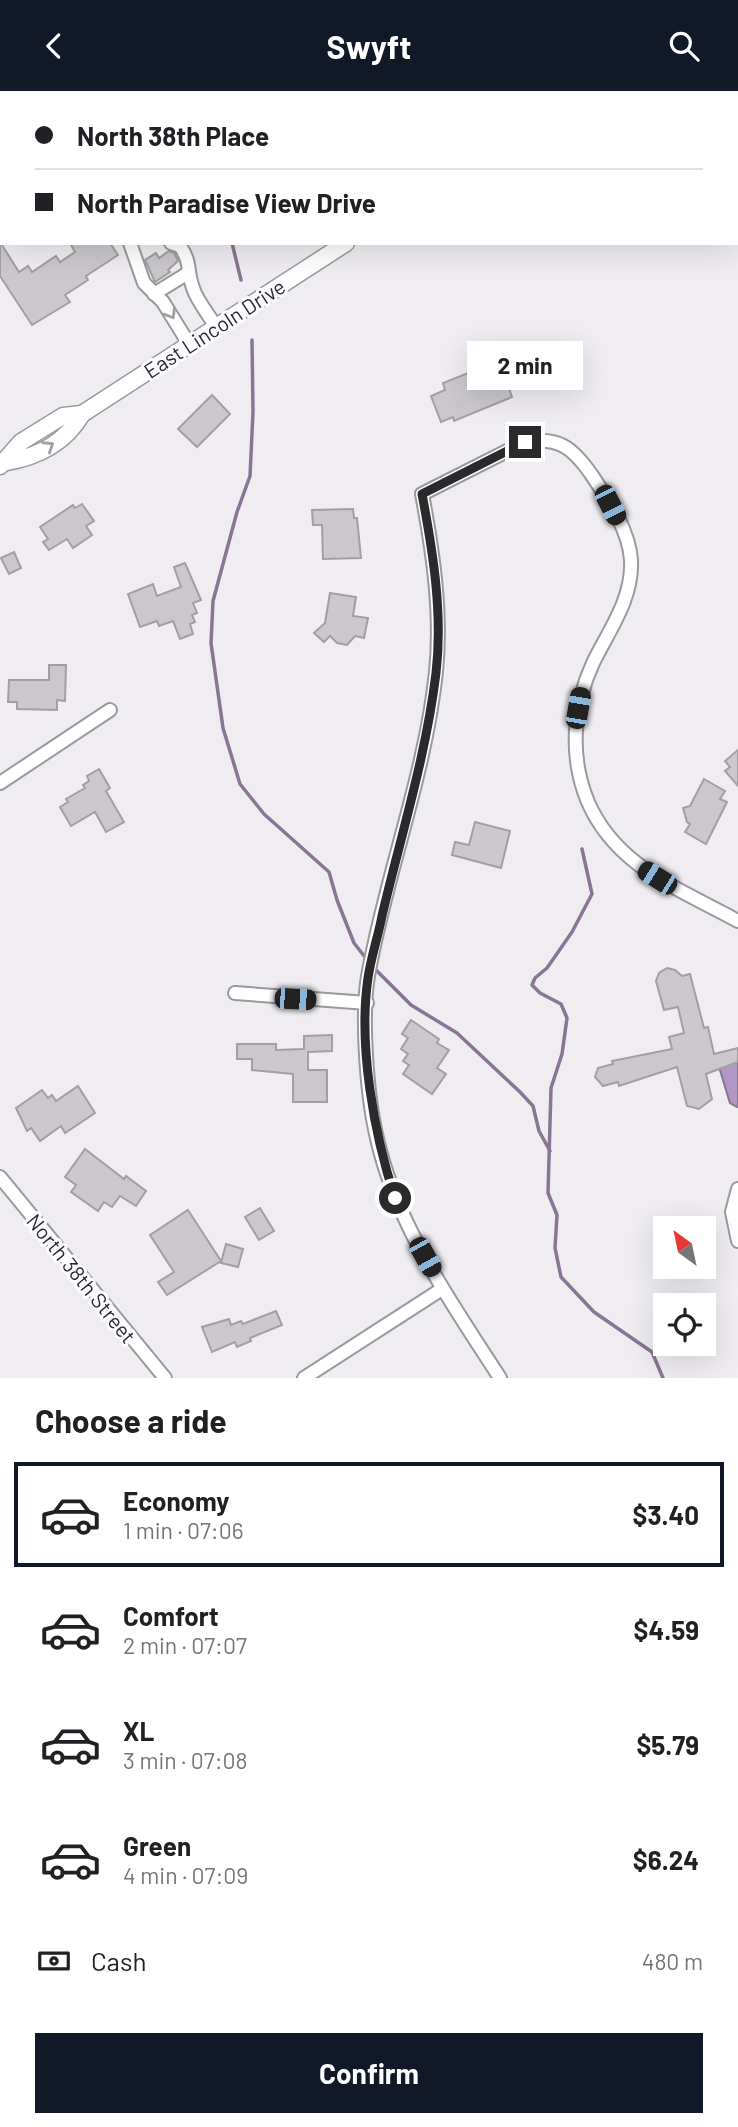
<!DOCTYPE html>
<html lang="en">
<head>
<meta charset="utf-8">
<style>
	:root { --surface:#fff; --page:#f6f6f6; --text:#202124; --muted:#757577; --line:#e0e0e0; --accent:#111827 }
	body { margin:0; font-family:Barlow,sans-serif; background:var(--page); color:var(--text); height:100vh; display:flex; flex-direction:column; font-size:26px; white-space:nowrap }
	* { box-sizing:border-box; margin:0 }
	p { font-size:23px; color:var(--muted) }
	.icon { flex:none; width:38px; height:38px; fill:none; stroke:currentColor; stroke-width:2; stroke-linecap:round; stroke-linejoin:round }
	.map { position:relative; height:1287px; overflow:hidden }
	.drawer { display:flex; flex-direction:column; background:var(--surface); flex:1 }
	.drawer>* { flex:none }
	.guide { position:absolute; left:0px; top:0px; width:738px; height:154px; box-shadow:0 7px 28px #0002; display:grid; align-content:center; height:154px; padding:0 35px; background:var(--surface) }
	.needle { width:46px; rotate:327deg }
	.tools { position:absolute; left:653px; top:1125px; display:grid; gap:14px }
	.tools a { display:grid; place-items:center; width:63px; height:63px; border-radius:0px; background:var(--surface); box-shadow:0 7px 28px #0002; font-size:35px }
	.end { position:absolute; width:32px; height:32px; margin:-16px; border:9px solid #2a292b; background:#fff; box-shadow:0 0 0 4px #fff }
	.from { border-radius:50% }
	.bubble { position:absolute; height:49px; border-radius:0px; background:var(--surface); box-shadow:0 7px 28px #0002; font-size:23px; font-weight:700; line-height:49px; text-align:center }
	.car { position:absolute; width:21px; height:42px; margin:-21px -10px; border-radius:9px; box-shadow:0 0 5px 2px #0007; background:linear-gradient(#222 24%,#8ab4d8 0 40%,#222 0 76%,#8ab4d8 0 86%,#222 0) }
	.guide b { display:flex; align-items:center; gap:24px; height:66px; font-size:26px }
	.guide b+b { border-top:2px solid var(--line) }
	.guide i { width:18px; height:18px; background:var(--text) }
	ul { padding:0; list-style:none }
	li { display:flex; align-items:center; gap:21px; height:105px; margin:0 14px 10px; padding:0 21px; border:4px solid transparent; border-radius:0px }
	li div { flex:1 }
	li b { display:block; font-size:26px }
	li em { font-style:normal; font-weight:700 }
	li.active { border-color:var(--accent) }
	li>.icon { width:63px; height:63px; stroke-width:1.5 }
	h2 { padding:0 35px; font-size:32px; line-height:84px }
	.pay { display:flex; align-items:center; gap:18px; height:77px; padding:0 35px; font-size:26px }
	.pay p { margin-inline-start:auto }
	.primary-button { display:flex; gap:14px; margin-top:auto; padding:14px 35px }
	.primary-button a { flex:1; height:80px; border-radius:0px; background:var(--accent); color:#fff; font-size:28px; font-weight:700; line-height:80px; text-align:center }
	header { display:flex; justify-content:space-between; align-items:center; height:91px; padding:0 35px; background:var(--accent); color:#fff; font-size:32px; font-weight:700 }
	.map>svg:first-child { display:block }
	.water { fill:#b296c3; stroke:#897595; stroke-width:2 }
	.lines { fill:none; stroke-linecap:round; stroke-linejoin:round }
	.stream { stroke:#897595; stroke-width:3.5 }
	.building { fill:#cbc8cd; stroke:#a29fa3; stroke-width:2 }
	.lane-casing { stroke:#9c999e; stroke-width:10 }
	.street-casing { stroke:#9c999e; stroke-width:16 }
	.secondary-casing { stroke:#9c999e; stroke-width:19 }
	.lane { stroke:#fff; stroke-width:6 }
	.street { stroke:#fff; stroke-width:12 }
	.secondary { stroke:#fff; stroke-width:16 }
	.oneway { stroke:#9f9fa0 }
	.route { stroke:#2a292b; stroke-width:9 }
	.labels { text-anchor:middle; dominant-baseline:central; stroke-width:6; stroke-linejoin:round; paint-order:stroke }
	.street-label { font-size:21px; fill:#2a292b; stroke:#fdfbff }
</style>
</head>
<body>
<header><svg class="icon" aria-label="back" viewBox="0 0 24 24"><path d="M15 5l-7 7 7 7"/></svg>Swyft<svg class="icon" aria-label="search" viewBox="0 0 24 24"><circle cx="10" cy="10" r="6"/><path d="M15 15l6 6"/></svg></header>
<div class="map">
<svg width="738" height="1287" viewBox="0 0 738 1287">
	<rect width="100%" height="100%" fill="#f0edf2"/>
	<!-- water -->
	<polygon class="water" points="738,971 738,1016 737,1016 730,1012 719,976"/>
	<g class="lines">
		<!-- stream -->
		<g class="stream">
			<polyline points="228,0 228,2"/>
			<polyline points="232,152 241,189"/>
			<polyline points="252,249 253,321 250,385 237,421 213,510 211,552 223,637 240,693 264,723 329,781 337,809 354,852 368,870"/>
			<polyline points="582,758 592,803 572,841 547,877 535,887 532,894 540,902 561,913 567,927 562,963 551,997 548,1102 557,1124 555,1157 561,1186 594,1221 652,1261 663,1287"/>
			<polyline points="373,876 411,914 457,942 520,1001 533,1015 539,1040 550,1060"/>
		</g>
	</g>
	<!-- building -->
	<g class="building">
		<polygon points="0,151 19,181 28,175 32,181 56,165 60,171 75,161 70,152 110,152 118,164 86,185 88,189 65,204 70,211 32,234 0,185"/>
		<polygon points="169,160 174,162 178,170 168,179 170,181 155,191 145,169 156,162 159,167"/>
		<polygon points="494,278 499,292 506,289 512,306 454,330 453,326 441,331 431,305 445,299 443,292 468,282 470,288"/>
		<polygon points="212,304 230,323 197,356 178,338"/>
		<polygon points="82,413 94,430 86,435 92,444 73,457 67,448 49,459 43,451 48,448 40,436 73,414 75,417"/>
		<polygon points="353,418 354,427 357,427 361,467 323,468 322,434 313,434 312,419"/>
		<polygon points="14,461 21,477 9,483 1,467"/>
		<polygon points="185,472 201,509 193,512 197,522 192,524 195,531 190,533 193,543 180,548 173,530 159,535 157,530 140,536 128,503 153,493 157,505 181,496 174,476"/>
		<polygon points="330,502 356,506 353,525 368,527 364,547 355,545 347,554 337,552 330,545 324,551 314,542 325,532"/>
		<polygon points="49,574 66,574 65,610 57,609 57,619 17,618 17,611 8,611 9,589 49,589"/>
		<polygon points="738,659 738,695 725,680 730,676 725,670"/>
		<polygon points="99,678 110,697 106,700 124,731 106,741 95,721 71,735 60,716 68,711 66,708 85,697 83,694 89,690 87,685"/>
		<polygon points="704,688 725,700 720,708 727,711 706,753 685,741 690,733 687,731 683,717 690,715"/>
		<polygon points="475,731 510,740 501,777 452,764 455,751 469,754"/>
		<polygon points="667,877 675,879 682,885 690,883 704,937 708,936 714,963 738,957 738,971 706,983 712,1008 699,1018 687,1015 677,976 619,995 618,991 603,995 595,986 598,977 613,973 612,970 672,958 669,946 684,942 678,916 664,919 656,890 659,882"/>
		<polygon points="411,929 439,948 437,952 449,959 437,977 446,983 432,1003 403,983 409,974 403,970 408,963 401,958 408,947 402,943"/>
		<polygon points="332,944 332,960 308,961 308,979 327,979 327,1011 293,1011 293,983 252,979 252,968 237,968 237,953 276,953 276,959 304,958 304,945"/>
		<polygon points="78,995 95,1022 65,1042 61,1035 40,1050 31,1037 27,1040 16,1017 42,999 48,1007 52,1004 56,1010"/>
		<polygon points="85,1058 124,1088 126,1085 146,1100 136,1115 120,1105 112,1116 104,1111 98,1120 71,1101 76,1094 65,1086"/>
		<polygon points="260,1117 274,1140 259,1149 245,1126"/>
		<polygon points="188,1119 221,1170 167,1204 158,1191 174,1181 150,1144"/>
		<polygon points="226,1153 243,1158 238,1176 221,1172"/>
		<polygon points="276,1220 282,1234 250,1247 251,1250 237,1256 235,1251 212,1261 202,1236 229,1228 231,1234 241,1230 243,1233"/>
	</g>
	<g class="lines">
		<defs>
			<polyline id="lane" points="528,0 529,2"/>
			<g id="street">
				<polyline points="83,0 83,2"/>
				<polyline points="159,0 159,2"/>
				<polyline points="358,0 359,2"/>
				<polyline points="130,152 144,192 163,211 189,253"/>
				<path d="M171,152L180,155C192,173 186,178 193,197C197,210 209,224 216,236"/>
				<polyline points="154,203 188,182"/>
				<polyline points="0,692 110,619"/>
				<polyline points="235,902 367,912"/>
				<polyline points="0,1086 165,1287"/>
				<polyline points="738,1098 732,1121 738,1150"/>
				<polyline points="304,1287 442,1198"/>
				<path d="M500,1287C451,1211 395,1133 376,1043C367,1003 361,926 368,885C386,783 425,685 436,581C442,522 433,461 422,403L525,351C559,346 572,356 591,383C607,407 629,438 631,469C633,508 609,539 593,572C573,615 569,666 588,711C616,776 680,798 738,830"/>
			</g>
			<g id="secondary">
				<polyline points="600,2 603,0"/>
				<path d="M6,371C38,366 66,351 82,323"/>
				<polyline points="0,375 21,351 63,325 82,323 346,152"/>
			</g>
		</defs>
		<!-- lane casing -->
		<use href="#lane" class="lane-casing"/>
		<!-- street casing -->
		<use href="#street" class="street-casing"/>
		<!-- secondary casing -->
		<use href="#secondary" class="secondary-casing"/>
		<!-- lane -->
		<use href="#lane" class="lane"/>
		<!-- street -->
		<use href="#street" class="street"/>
		<!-- secondary -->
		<use href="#secondary" class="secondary"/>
	</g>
	<!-- one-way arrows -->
	<defs><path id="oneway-chevron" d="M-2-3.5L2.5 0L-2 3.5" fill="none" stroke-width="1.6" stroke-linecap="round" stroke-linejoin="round" transform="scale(1.75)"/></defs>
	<g class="oneway">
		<use href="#oneway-chevron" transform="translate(171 223) rotate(59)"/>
		<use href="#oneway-chevron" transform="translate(49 355) rotate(-33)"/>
	</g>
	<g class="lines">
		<!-- route -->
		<path class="route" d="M395,1107C374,1043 358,954 368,887C371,866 378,846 382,825C401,744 426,665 436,582C443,523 433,461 422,403L525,351"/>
	</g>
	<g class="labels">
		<!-- street labels -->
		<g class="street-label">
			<text transform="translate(214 237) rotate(-33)">East Lincoln Drive</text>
			<text transform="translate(82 1187) rotate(51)">North 38th Street</text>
		</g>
	</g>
</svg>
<div class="tools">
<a><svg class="needle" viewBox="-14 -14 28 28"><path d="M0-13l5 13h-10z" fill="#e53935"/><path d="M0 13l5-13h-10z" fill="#757577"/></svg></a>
<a><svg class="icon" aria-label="locate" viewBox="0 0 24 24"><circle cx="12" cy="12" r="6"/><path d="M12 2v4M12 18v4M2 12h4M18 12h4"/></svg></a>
</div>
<i class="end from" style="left:395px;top:1107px"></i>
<i class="end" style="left:525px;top:351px"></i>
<div class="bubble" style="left:467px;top:250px;width:116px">2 min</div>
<i class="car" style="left:610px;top:414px;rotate:153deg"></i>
<i class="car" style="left:578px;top:617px;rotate:10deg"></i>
<i class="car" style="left:657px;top:787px;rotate:302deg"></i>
<i class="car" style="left:295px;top:908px;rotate:93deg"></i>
<i class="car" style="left:425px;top:1166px;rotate:151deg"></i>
<div class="guide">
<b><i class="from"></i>North 38th Place</b>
<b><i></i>North Paradise View Drive</b>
</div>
</div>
<section class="drawer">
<h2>Choose a ride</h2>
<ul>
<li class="active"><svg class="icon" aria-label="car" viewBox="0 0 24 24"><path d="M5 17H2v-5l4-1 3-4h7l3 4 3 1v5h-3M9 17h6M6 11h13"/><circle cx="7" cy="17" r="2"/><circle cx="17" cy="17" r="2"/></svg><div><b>Economy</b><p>1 min · 07:06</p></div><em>$3.40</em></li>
<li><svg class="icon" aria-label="car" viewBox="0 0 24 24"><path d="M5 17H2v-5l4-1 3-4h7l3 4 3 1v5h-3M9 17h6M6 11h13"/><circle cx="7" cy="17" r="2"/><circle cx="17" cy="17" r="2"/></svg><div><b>Comfort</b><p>2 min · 07:07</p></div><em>$4.59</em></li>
<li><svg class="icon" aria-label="car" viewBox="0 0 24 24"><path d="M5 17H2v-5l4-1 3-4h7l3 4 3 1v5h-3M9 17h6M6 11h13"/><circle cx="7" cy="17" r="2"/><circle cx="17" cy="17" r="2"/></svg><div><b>XL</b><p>3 min · 07:08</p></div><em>$5.79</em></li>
<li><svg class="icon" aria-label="car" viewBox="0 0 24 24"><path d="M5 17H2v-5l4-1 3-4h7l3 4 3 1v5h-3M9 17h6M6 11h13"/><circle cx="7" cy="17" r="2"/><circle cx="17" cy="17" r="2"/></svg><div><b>Green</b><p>4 min · 07:09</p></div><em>$6.24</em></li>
</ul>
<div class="pay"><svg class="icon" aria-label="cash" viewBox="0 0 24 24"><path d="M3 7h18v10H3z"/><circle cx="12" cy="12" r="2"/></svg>Cash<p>480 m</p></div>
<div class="primary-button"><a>Confirm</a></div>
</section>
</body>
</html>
